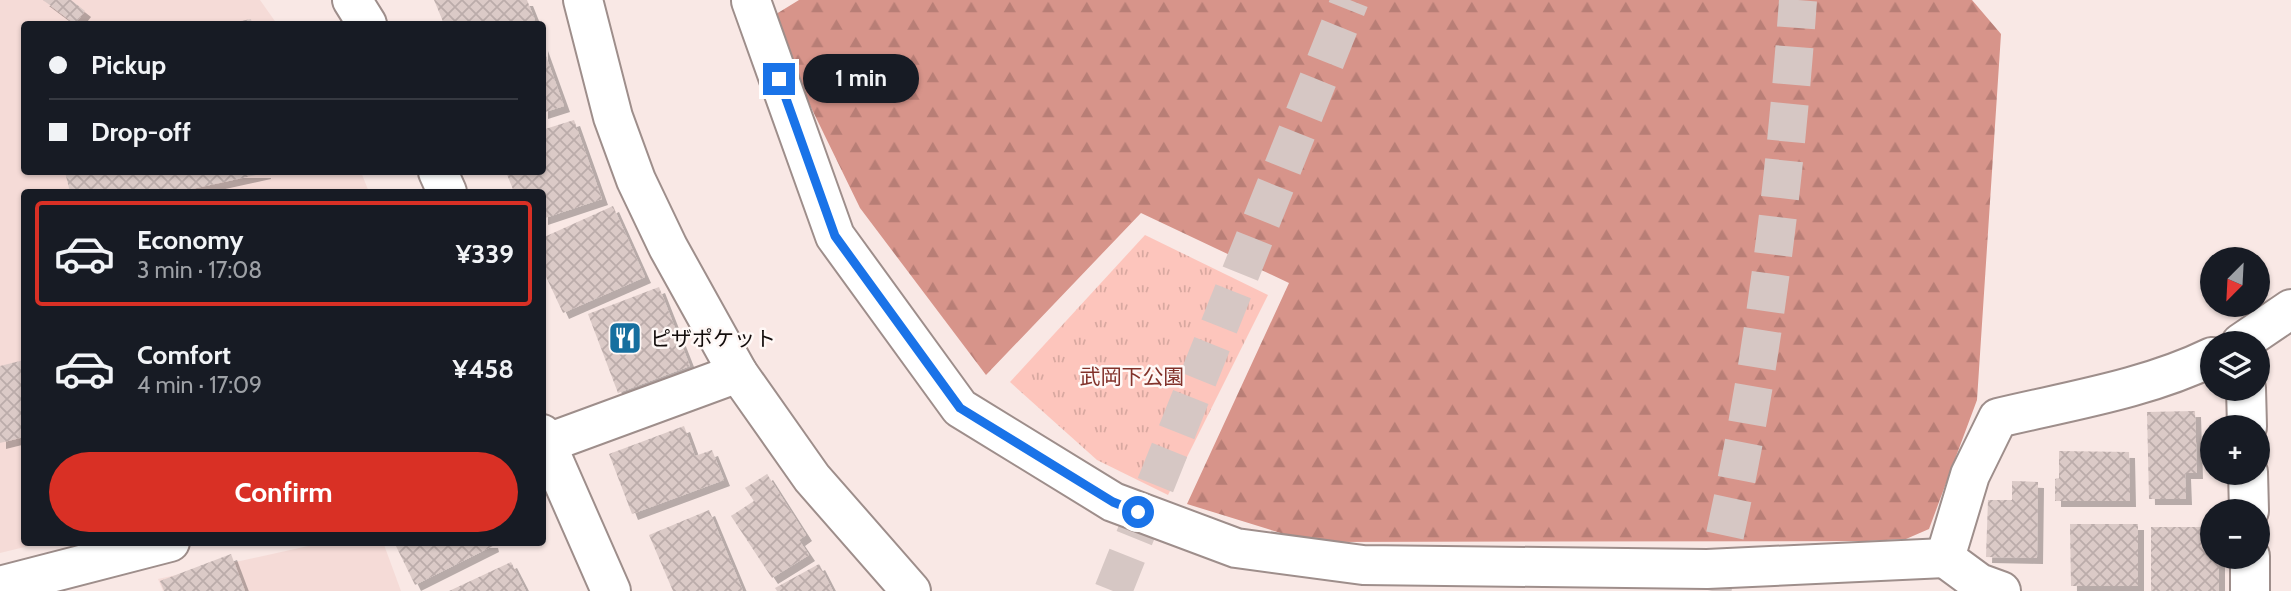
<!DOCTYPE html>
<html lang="en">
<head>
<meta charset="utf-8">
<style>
	:root { --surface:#171b24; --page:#20242c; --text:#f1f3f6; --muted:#9ea1a6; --line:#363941; --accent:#d93025 }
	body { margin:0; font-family:Cabin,"Noto Sans JP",sans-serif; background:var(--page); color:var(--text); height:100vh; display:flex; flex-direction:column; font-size:26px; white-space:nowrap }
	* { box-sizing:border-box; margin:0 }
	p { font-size:23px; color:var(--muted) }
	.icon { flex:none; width:38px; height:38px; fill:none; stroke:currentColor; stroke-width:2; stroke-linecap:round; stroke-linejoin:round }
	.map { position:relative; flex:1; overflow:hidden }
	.sheet { position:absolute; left:21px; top:189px; width:525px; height:357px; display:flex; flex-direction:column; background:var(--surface); border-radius:7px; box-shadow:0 2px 5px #0004 }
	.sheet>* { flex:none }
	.banner { position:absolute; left:21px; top:21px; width:525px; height:154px; border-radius:7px; box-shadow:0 2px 5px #0004; display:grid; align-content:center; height:154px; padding:0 28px; background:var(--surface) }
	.needle { width:46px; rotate:204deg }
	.controls { position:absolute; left:2200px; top:247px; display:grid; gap:14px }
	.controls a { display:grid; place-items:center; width:70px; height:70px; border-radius:50%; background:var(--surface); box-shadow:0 2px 5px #0004; font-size:35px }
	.end { position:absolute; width:32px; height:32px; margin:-16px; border:9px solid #1a73e8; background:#fff; box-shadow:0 0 0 4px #fff }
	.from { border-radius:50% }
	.bubble { position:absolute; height:49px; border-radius:24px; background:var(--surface); box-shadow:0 2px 5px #0004; font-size:23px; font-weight:800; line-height:49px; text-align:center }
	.banner b { display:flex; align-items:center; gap:24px; height:66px; font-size:26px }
	.banner b+b { border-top:2px solid var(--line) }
	.banner i { width:18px; height:18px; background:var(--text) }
	ul { padding:12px 0 0; list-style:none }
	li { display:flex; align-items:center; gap:21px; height:105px; margin:0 14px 10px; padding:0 14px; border:4px solid transparent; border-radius:7px }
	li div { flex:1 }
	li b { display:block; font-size:26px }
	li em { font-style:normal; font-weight:800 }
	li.on { border-color:var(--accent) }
	li>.icon { width:63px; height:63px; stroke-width:1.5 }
	.primary-button { display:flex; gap:14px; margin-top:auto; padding:14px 28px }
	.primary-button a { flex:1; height:80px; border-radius:42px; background:var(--accent); color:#fff; font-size:28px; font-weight:800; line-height:80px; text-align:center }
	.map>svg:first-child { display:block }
	.built { fill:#f5dbd7 }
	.forest { fill:url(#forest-firs) }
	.park { fill:url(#park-tufts) }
	.building { fill:url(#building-cross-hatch); filter:url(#shadow) }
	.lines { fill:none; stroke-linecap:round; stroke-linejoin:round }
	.highway-tunnel { stroke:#d6c7c4; stroke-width:38; stroke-dasharray:38 19; stroke-linecap:butt }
	.minor-casing { stroke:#9e8e8b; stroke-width:42 }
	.minor { stroke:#fff; stroke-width:38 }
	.route { stroke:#1a73e8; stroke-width:9 }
	.labels { text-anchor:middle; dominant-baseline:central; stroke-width:5; stroke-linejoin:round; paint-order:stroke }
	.poi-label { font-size:21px; fill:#130d0c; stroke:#fff8f6; text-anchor:start }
	.park-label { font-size:21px; fill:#82322a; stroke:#fff8f6 }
</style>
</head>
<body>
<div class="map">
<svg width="2291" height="591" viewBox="0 0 2291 591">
	<defs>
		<pattern id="forest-firs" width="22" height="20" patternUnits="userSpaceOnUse" patternTransform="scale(1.75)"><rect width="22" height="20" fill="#d7948a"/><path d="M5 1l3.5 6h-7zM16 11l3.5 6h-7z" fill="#b87e76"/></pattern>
		<pattern id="park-tufts" width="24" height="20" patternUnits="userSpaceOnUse" patternTransform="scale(1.75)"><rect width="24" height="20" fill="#fdc5bc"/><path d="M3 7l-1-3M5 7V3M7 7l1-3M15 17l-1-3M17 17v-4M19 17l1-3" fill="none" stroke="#d8a8a0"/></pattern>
		<pattern id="building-cross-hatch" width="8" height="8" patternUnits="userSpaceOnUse" patternTransform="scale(1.75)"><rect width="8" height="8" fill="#dbcac7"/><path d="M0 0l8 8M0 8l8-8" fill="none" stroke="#bbacaa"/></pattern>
		<filter id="shadow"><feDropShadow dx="6" dy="6" stdDeviation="0" flood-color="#0004"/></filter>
	</defs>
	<rect width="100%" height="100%" fill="#f9e8e5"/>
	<!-- built -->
	<g class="built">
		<polygon points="0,0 260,0 277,24 24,24 24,172 361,172 369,192 24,192 24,542 41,543 0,553"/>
		<polygon points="383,542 401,591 163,591 158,579 322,543"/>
	</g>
	<!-- forest -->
	<polygon class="forest" points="799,0 1972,0 2001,34 1977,400 1929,529 1906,539 1867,541 1310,542 1187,504 1289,283 1141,213 986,375 860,208 768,19"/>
	<!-- park -->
	<polygon class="park" points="1145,235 1268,295 1168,495 1097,460 1010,382"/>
	<!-- building -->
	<g class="building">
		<polygon points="43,0 71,0 85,11 75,24"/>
		<polygon points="434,0 527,0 535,20 523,24 444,24"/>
		<polygon points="251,19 252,24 230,24 230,23"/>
		<polygon points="542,45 564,106 542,113"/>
		<polygon points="574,120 602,199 542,219 542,192 514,192 506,172 542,172 542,142 546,141 542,130"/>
		<polygon points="65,172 265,172 265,173 178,192 70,192"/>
		<polygon points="613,206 645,277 563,313 542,268 542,238"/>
		<polygon points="659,287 690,366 618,393 588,314"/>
		<polygon points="24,360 24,437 0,443 0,366"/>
		<polygon points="2195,411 2197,473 2185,473 2186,499 2149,499 2147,412"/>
		<polygon points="684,426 695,456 712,450 724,480 632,514 609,454"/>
		<polygon points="2059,451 2129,452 2130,501 2055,501 2055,479 2059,478"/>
		<polygon points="767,474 806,535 799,540 809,555 772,578 731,516 754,501 745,488"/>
		<polygon points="2012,481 2038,482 2037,558 1986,557 1988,500 2012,500"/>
		<polygon points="709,510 743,591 673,591 649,535"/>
		<polygon points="2070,524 2138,524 2138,586 2071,586"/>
		<polygon points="2151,527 2212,527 2212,556 2219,556 2219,591 2151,591"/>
		<polygon points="394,542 492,542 493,546 415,585"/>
		<polygon points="231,554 245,591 164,591 160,581"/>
		<polygon points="511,562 526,591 449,591"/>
		<polygon points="819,564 833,591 777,591 775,588"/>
	</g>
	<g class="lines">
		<!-- highway-tunnel -->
		<g class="highway-tunnel">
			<polyline points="1113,591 1350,0"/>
			<path d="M1712,591C1759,397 1784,199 1798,0"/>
		</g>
		<defs>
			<g id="minor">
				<polyline points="352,0 367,24"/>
				<polyline points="583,0 613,117 636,180 668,247 738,373 812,478 911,591"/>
				<polyline points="751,1 835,236 960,408 1113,502 1236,548 1363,565 1707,569 1945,558"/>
				<polyline points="438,172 447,192"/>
				<polyline points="2241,343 2291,309"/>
				<polyline points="2246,388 2247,427"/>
				<polyline points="542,434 611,591"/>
				<polyline points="542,445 738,373"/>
				<polyline points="2248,472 2249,511"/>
				<polyline points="2250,556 2250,591"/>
				<polyline points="0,586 170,542"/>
				<path d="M2001,591L1979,583L1945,558L1970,475L1998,418C2069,401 2146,389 2212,357"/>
			</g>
		</defs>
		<!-- minor casing -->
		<use href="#minor" class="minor-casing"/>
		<!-- minor -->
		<use href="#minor" class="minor"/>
	</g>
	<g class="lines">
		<!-- route -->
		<polyline class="route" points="779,79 835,236 960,408 1113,502 1138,512"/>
	</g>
	<!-- icons -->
	<defs>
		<symbol id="restaurant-square" viewBox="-11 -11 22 22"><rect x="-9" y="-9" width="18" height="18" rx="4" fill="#166f9f" stroke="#fff8f6"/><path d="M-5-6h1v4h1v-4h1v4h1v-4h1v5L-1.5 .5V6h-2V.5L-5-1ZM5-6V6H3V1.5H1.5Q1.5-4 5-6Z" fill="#fff"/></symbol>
	</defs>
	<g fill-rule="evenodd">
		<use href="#restaurant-square" x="606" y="319" width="38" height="38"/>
	</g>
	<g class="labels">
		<!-- poi labels -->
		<g class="poi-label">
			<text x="650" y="338">ピザポケット</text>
		</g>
		<!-- park labels -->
		<g class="park-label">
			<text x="1132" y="376">武岡下公園</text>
		</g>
	</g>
</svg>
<div class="controls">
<a><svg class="needle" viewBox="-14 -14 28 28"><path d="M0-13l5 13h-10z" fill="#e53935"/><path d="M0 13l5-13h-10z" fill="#9ea1a6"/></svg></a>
<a><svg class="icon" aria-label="layers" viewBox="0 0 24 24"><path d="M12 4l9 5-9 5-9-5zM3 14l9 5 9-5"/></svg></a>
<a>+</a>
<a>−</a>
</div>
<i class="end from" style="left:1138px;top:512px"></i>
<i class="end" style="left:779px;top:79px"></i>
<div class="bubble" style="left:803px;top:54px;width:116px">1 min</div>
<div class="banner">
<b><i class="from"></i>Pickup</b>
<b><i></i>Drop-off</b>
</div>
<section class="sheet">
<ul>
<li class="on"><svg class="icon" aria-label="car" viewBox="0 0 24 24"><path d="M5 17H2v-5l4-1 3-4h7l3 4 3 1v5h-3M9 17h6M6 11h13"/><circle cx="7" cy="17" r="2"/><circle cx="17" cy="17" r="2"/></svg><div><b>Economy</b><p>3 min · 17:08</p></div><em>¥339</em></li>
<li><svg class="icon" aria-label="car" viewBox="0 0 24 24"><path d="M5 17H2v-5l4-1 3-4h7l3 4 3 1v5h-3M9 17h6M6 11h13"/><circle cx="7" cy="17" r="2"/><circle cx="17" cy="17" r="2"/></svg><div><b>Comfort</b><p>4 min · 17:09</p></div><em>¥458</em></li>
</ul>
<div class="primary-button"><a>Confirm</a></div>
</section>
</div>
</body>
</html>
